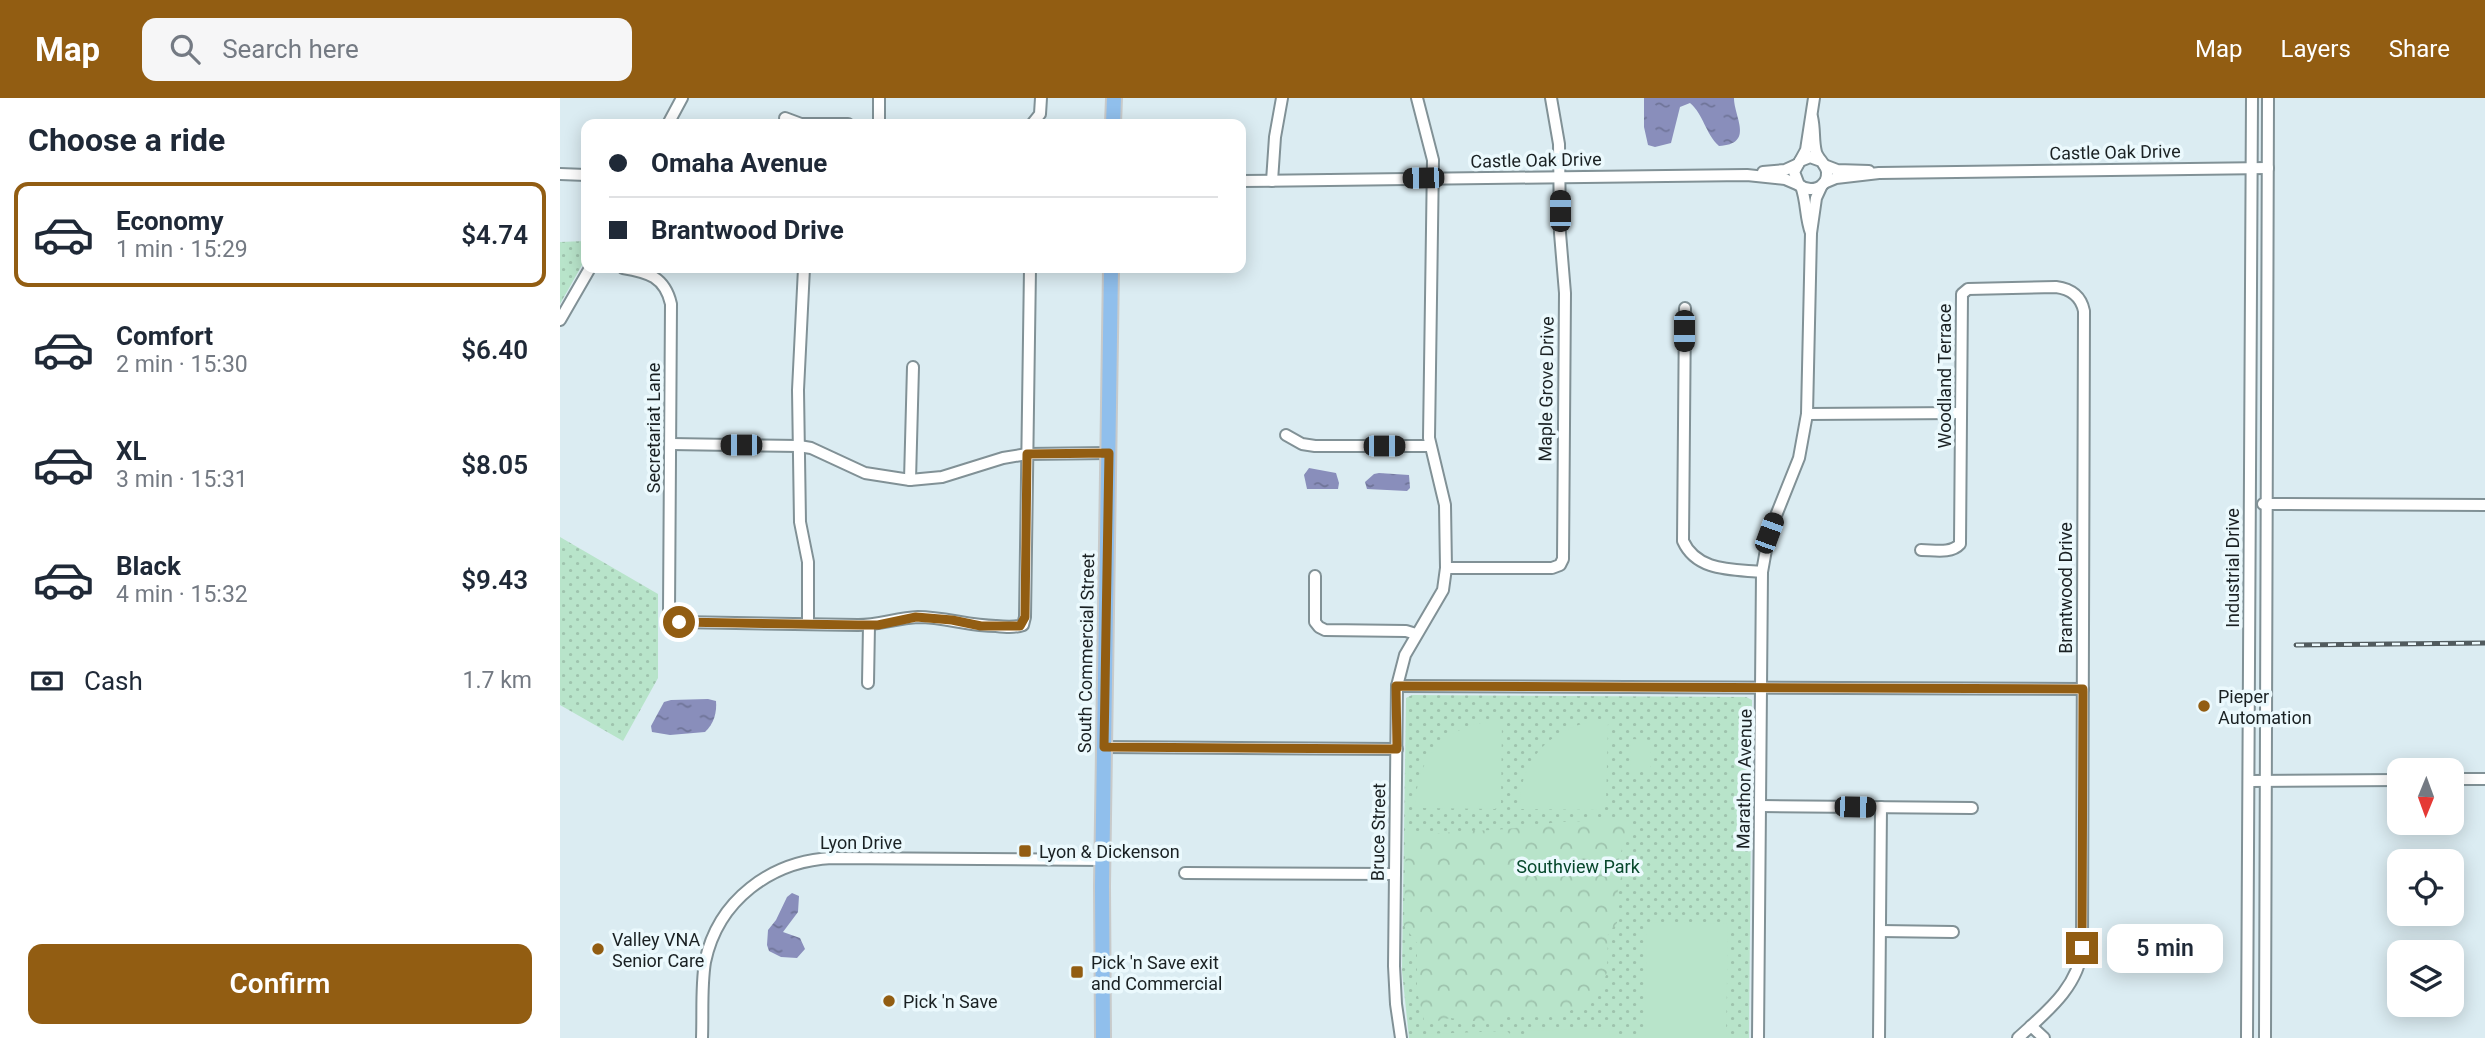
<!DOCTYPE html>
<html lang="en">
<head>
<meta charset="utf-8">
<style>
	:root { --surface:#fff; --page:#f6f6f7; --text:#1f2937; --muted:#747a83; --line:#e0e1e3; --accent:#925d12 }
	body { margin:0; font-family:Roboto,sans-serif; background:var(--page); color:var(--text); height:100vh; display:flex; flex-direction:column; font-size:26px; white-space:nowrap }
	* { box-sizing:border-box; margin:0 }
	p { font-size:23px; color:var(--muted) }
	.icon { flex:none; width:38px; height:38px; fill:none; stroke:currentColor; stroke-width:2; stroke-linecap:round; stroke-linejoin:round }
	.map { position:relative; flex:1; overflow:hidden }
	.sheet { display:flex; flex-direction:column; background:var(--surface); width:560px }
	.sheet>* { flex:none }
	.top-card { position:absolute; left:21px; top:21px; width:665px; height:154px; border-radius:14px; box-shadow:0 4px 18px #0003; display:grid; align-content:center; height:154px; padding:0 28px; background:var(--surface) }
	.needle { width:46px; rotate:181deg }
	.tools { position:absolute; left:1827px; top:660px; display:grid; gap:14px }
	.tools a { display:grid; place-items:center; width:77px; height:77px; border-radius:14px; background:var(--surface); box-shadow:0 4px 18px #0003; font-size:35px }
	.end { position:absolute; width:32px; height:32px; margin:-16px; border:9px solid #925d12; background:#fff; box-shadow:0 0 0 4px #fff }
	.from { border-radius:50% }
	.bubble { position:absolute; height:49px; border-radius:14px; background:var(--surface); box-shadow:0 4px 18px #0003; font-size:23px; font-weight:600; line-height:49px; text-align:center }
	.car { position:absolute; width:21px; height:42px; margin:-21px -10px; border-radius:9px; box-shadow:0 0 5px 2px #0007; background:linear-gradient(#222 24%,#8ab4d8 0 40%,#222 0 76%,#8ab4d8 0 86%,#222 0) }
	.top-card b { display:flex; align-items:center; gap:24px; height:66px; font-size:26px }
	.top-card b+b { border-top:2px solid var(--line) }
	.top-card i { width:18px; height:18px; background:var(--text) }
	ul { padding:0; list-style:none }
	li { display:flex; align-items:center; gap:21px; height:105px; margin:0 14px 10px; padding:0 14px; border:4px solid transparent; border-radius:14px }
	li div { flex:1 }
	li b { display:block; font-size:26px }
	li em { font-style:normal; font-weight:600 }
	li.on { border-color:var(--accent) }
	li>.icon { width:63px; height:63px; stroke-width:1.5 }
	h2 { padding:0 28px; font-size:32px; line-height:84px }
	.pay { display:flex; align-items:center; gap:18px; height:77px; padding:0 28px; font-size:26px }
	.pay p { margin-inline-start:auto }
	.cta { display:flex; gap:14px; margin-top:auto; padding:14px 28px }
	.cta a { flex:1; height:80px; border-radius:14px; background:var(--accent); color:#fff; font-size:28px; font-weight:600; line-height:80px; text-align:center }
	header { display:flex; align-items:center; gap:42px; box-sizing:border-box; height:98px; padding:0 35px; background:var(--accent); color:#fff }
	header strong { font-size:33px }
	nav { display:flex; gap:38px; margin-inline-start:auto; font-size:24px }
	.search { width:490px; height:63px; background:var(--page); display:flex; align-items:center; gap:18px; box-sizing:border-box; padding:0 24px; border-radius:14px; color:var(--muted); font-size:26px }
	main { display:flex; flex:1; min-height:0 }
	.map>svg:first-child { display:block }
	.grass { fill:url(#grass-dots) }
	.forest { fill:url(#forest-crowns) }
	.pitch { fill:#b8e4ca }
	.water { fill:url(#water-ripples) }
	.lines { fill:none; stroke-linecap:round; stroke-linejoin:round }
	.minor-casing { stroke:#819196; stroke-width:14 }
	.major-casing { stroke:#c8caca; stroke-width:18 }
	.minor { stroke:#fff; stroke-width:10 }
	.major { stroke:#90bfec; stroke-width:14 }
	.rail-casing { stroke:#515b5e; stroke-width:5 }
	.rail { stroke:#ebf9fd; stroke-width:2.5; stroke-dasharray:8; stroke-linecap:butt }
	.route { stroke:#925d12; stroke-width:9 }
	.poi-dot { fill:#925d12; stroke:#ebf9fd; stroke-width:2.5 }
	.labels { text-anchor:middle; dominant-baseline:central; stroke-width:7; stroke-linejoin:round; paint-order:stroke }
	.street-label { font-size:18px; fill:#1a2123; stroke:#ebf9fd }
	.poi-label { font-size:18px; fill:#1a2123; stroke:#ebf9fd; text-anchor:start }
	.park-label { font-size:18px; fill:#07482c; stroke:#ebf9fd }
</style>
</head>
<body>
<header>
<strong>Map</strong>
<div class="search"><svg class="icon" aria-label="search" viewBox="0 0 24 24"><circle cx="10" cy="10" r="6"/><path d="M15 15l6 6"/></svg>Search here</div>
<nav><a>Map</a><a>Layers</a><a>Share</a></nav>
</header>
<main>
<section class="sheet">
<h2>Choose a ride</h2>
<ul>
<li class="on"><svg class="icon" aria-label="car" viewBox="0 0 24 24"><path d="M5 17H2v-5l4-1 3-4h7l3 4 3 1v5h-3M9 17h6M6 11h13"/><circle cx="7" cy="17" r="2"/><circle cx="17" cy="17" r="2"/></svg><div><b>Economy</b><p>1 min · 15:29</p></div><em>$4.74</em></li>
<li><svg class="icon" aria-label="car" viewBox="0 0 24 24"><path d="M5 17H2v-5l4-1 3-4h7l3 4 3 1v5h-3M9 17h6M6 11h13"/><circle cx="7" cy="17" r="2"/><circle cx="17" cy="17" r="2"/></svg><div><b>Comfort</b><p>2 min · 15:30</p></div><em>$6.40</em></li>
<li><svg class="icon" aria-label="car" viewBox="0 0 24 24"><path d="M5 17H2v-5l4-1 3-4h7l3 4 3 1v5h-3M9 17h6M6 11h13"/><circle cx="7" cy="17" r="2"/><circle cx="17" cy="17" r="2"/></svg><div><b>XL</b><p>3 min · 15:31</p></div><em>$8.05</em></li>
<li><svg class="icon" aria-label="car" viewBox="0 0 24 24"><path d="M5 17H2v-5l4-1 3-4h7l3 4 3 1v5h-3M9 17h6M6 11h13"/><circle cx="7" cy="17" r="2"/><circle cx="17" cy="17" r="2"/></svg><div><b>Black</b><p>4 min · 15:32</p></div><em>$9.43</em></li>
</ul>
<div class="pay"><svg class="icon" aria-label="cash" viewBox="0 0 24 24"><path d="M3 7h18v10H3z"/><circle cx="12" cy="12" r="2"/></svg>Cash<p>1.7 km</p></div>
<div class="cta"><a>Confirm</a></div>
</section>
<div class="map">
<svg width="1925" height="940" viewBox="0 0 1925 940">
	<defs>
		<pattern id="grass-dots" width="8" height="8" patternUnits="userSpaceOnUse" patternTransform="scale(1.75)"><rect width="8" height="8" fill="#b8e4ca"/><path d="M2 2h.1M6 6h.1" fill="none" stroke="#9ec3ad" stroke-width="1.8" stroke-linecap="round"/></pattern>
		<pattern id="forest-crowns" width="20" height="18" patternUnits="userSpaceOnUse" patternTransform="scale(1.75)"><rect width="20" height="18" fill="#b8e4ca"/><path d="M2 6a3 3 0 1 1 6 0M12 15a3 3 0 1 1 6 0" fill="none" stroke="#9ec3ad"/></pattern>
		<pattern id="water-ripples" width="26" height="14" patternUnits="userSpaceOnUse" patternTransform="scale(1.75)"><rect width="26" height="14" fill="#898ebb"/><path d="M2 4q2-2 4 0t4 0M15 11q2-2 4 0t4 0" fill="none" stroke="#6f7498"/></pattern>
	</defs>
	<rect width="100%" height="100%" fill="#dbecf2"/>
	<!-- grass -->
	<g class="grass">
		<polygon points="26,143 26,160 0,206 0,144"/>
		<polygon points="0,439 98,496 98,580 63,643 0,607"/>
		<polygon points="852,597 1186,599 1192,602 1189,940 849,940 842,873 846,600"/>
	</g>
	<!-- forest -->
	<polygon class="forest" points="1066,722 1072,724 1073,734 1064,745 1059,760 1063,771 1057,797 1057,825 1048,835 1047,874 1041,891 1024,907 999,917 947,915 937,922 913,923 890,920 865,926 857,894 857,845 844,828 846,737 947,731 998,724"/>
	<!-- pitch -->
	<g class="pitch">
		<path d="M926,624H942L941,706L935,711L856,710C854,665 881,631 926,624Z"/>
		<path d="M1030,624H1048L1046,707L1041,712L960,711C958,667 986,633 1030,624Z"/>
		<polygon points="1071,641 1091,642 1090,671 1070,671"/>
		<polygon points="1087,824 1168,826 1166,940 1085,940"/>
		<polygon points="1048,930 1051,940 962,940 967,933"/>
		<polygon points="947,933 954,940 865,940 865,936"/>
	</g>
	<!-- water -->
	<g class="water">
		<path d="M1084,0H1174C1174,19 1195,46 1159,48C1145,35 1144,17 1130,5L1120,9L1111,45L1095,49L1088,47L1084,29Z"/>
		<polygon points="749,370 776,375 779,385 778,391 747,391 744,377"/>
		<polygon points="819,375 849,377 850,390 847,393 807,391 805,384 814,376"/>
		<path d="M148,601L156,603C157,614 154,626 145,634L110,637L92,634L91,628L104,604L111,602Z"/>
		<polygon points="232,795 239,798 238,814 223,834 240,840 245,851 237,860 221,859 209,853 207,847 208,832 216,822 227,799"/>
	</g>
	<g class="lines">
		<defs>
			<g id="minor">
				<path d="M1252,19C1255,31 1253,43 1256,54C1258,61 1266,66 1267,74C1268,91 1250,95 1239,87L1234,74L1240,63L1250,59L1261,63"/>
				<polyline points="225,20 241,26 288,26"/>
				<polyline points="108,26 122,0"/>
				<polyline points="319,26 319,0"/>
				<polyline points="472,26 480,16 481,0"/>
				<polyline points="1240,63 1246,52 1254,0"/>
				<polyline points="1264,67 1277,72 1309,73"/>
				<polyline points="1203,74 1225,72 1238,66"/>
				<polyline points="0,76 26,77"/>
				<polyline points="681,83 1187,77 1225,81 1239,87"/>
				<polyline points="712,83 715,39 722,0"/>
				<polyline points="1264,85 1276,80 1319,75 1708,70"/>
				<path d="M1241,88C1247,104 1245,119 1251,135"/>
				<path d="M63,170C88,174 105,179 111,206L109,513L112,520L119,524L298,527C318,527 337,520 358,519C385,519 409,528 436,528C445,529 454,530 463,527L465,519L470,170"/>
				<polyline points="244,170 238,292 240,424 248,464 248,526"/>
				<path d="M1125,210L1123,443C1137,474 1173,471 1202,474"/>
				<polyline points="0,222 30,170"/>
				<polyline points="1247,316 1401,315"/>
				<polyline points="726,337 742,346 755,348 870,348"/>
				<polyline points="111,346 239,348 251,350 305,375 350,382 382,379 443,360 467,356 549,355"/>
				<polyline points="350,382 353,269"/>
				<polyline points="1703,406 1925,407"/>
				<path d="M1361,452C1374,452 1391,456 1400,446L1402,196L1408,191L1496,189C1511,191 1521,198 1524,213L1522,850C1519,889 1485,915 1458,940"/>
				<polyline points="886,470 992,470 1000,467 1003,461 1005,195 1000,135 999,46 991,0"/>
				<polyline points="755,478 755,524 759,529 765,532 846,533 856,536"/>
				<polyline points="308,585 309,527"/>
				<polyline points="837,588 1523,591"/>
				<polyline points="544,649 837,651"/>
				<polyline points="1892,681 1925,681"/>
				<polyline points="1689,683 1839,682"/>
				<polyline points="1201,708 1412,710"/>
				<polyline points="625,775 835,776"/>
				<polyline points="1320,833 1393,834"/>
				<polyline points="1471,928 1484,940"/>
				<path d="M142,940C143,915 141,889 145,864C158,802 211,763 272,760L543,762"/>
				<polyline points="841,940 836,906 834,868 837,588 845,557 883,492 886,470 885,407 869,340 873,62 857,0"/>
				<polyline points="1198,940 1202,474 1209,435 1239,360 1247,316 1251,135 1256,100 1262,87"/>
				<polyline points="1319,940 1321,709"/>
				<polyline points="1687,940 1692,0"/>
				<polyline points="1705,940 1708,0"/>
			</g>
			<g id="major">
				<polyline points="553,26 554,0"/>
				<polyline points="543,940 542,788 551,170"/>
			</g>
		</defs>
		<!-- minor casing -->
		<use href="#minor" class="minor-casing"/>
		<!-- major casing -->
		<use href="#major" class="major-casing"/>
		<!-- minor -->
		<use href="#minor" class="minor"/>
		<!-- major -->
		<use href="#major" class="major"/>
		<defs>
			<polyline id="rail" points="1736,547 1925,545"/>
		</defs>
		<!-- rail casing -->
		<use href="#rail" class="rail-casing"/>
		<!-- rail -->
		<use href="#rail" class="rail"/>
	</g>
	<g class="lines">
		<!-- route -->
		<polyline class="route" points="119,524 298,527 318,527 356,519 392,522 421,528 460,528 465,519 467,356 549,355 544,649 837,651 836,588 1523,591 1522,850"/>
	</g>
	<!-- markers -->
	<g class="poi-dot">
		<circle cx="1644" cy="608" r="7"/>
		<rect x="458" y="746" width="14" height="14" rx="3.5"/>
		<circle cx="38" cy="851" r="7"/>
		<rect x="510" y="867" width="14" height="14" rx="3.5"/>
		<circle cx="329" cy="903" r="7"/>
	</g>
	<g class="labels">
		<!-- street labels -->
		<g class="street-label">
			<text transform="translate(1555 54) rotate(-1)">Castle Oak Drive</text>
			<text transform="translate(976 62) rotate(-1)">Castle Oak Drive</text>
			<text transform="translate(1384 278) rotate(-90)">Woodland Terrace</text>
			<text transform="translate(986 291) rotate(-89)">Maple Grove Drive</text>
			<text transform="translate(93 330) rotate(-90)">Secretariat Lane</text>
			<text transform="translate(1672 470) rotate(-90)">Industrial Drive</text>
			<text transform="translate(1505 490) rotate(-90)">Brantwood Drive</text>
			<text transform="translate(526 555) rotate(-89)">South Commercial Street</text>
			<text transform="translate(1184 681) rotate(-89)">Marathon Avenue</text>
			<text transform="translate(818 734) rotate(-89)">Bruce Street</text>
			<text x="301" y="744">Lyon Drive</text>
		</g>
		<!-- poi labels -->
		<g class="poi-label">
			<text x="1658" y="598">Pieper<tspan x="1658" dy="21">Automation</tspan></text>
			<text x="479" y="753">Lyon &amp; Dickenson</text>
			<text x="52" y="841">Valley VNA<tspan x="52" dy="21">Senior Care</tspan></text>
			<text x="531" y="864">Pick 'n Save exit<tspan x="531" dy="21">and Commercial</tspan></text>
			<text x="343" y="903">Pick 'n Save</text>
		</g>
		<!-- park labels -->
		<g class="park-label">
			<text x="1018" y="768">Southview Park</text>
		</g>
	</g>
</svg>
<div class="tools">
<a><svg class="needle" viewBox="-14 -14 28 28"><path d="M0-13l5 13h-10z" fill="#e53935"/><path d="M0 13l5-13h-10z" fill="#747a83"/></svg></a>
<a><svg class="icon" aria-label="locate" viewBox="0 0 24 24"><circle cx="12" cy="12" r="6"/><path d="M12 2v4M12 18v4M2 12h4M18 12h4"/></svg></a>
<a><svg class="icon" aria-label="layers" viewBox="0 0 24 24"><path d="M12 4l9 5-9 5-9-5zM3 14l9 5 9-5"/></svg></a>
</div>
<i class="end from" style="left:119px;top:524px"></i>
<i class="end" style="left:1522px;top:850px"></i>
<div class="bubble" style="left:1547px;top:826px;width:116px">5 min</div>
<i class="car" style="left:863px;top:80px;rotate:269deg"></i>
<i class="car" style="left:1000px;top:113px;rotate:0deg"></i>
<i class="car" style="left:1124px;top:233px;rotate:180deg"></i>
<i class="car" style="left:181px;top:347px;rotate:270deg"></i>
<i class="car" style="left:824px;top:348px;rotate:90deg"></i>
<i class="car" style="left:1209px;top:435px;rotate:20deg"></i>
<i class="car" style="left:1295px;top:709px;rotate:91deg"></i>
<div class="top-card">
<b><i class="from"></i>Omaha Avenue</b>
<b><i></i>Brantwood Drive</b>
</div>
</div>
</main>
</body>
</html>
